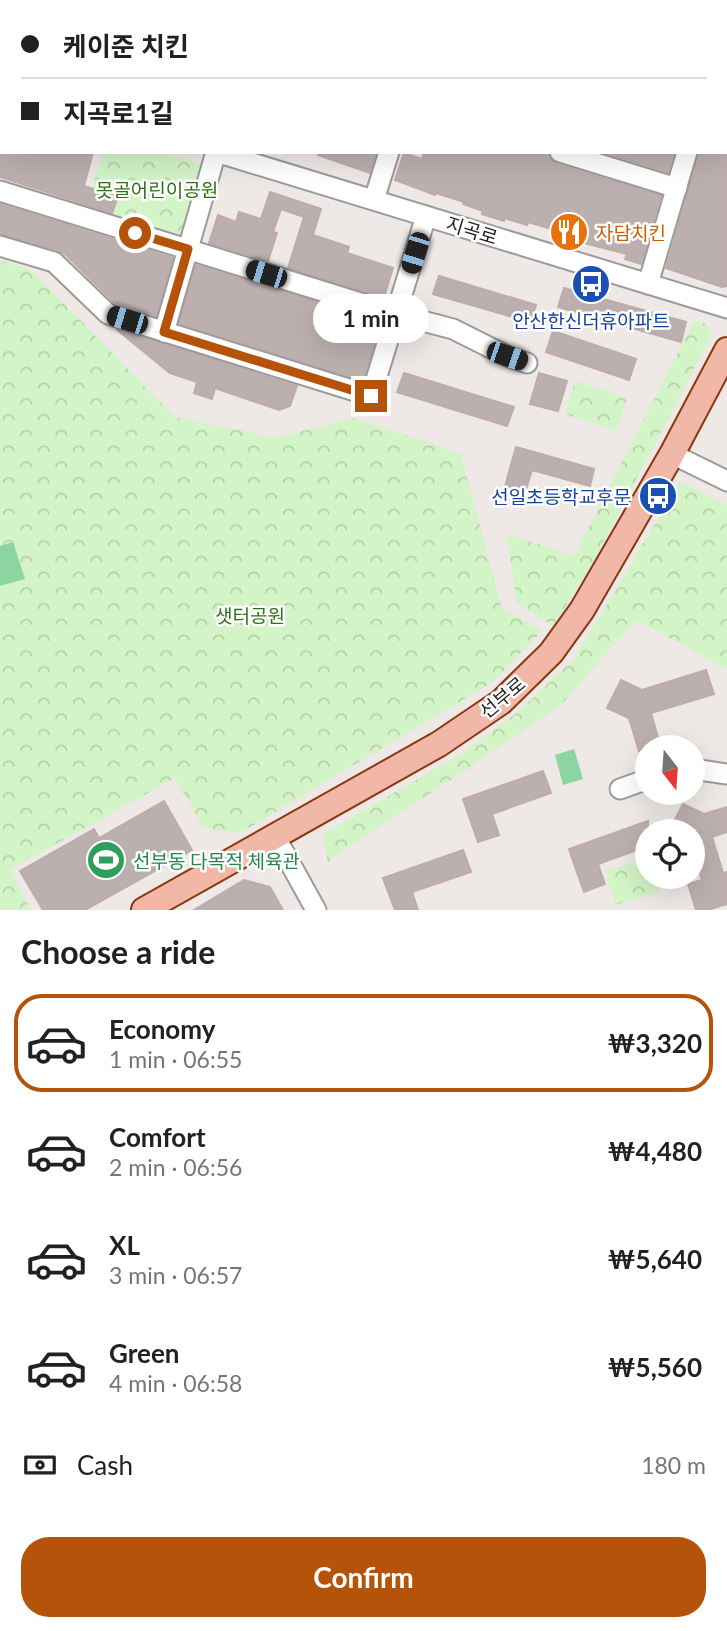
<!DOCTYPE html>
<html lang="en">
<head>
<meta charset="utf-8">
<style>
	:root { --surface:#fff; --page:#f2f2f2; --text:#202124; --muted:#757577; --line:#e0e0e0; --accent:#b45309 }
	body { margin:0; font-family:Lato,"Noto Sans KR",sans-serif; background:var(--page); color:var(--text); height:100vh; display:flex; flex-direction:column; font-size:26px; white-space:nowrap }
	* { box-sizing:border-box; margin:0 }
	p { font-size:23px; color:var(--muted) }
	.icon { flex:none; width:38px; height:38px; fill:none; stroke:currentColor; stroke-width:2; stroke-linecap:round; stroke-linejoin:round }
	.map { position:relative; height:910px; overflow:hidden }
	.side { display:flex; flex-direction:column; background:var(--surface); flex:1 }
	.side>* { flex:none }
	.top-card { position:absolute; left:0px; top:0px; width:728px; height:154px; box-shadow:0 7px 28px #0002; display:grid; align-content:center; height:154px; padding:0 21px; background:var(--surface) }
	.needle { width:46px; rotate:163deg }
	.tools { position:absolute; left:635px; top:735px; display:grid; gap:14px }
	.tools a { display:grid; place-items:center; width:70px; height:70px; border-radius:50%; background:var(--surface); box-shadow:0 7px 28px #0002; font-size:35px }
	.end { position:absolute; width:32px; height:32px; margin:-16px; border:9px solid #b45309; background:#fff; box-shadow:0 0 0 4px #fff }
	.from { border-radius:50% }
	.bubble { position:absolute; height:49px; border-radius:24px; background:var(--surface); box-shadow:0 7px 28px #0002; font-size:23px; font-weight:700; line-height:49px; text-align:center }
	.car { position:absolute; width:21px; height:42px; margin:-21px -10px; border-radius:9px; box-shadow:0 0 5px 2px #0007; background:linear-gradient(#222 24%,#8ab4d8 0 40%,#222 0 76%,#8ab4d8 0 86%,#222 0) }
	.top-card b { display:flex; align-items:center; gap:24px; height:66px; font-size:26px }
	.top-card b+b { border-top:2px solid var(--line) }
	.top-card i { width:18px; height:18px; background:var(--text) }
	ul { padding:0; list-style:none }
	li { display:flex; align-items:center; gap:21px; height:98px; margin:0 14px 10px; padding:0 7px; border:4px solid transparent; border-radius:28px }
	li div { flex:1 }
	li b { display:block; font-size:26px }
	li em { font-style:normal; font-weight:700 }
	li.active { border-color:var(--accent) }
	li>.icon { width:63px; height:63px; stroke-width:1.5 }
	h2 { padding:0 21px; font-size:32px; line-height:84px }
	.pay { display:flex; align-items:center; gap:18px; height:77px; padding:0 21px; font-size:26px }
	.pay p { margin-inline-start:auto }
	.action { display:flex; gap:14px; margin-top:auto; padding:14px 21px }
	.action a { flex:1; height:80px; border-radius:28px; background:var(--accent); color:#fff; font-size:28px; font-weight:700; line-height:80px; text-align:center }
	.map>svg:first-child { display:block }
	.forest { fill:url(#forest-crowns) }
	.park { fill:url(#park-crowns) }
	.pitch { fill:#8cd5a0 }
	.building { fill:#bbb0af; stroke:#beaca9; stroke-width:2 }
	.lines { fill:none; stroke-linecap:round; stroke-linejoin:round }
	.minor-casing { stroke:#9b9b9b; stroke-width:23 }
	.major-casing { stroke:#893810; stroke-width:28 }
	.minor { stroke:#fff; stroke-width:19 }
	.major { stroke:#f2b8a7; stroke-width:24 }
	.route { stroke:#b45309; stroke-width:9 }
	.labels { text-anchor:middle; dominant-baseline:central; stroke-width:5; stroke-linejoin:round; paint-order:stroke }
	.park-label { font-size:19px; fill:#2e7217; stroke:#fff }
	.street-label { font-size:19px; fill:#1e1e1e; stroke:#fff }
	.food-label { font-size:19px; fill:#c56008; stroke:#fff; text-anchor:start }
	.transit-label { font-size:19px; fill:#164399; stroke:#fff }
	.leisure-label { font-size:19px; fill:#27864d; stroke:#fff; text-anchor:start }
</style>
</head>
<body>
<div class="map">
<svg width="727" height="910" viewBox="0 0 727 910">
	<defs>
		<pattern id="forest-crowns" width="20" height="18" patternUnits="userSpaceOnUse" patternTransform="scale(1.75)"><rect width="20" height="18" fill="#b9c99f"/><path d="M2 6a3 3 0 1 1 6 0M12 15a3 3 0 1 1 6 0" fill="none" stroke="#9fac88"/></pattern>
		<pattern id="park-crowns" width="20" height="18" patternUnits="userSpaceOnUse" patternTransform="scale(1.75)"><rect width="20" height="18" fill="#d3f4c7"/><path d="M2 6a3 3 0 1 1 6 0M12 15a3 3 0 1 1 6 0" fill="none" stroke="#b5d1aa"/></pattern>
	</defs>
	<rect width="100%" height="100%" fill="#eee8e6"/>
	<!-- forest -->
	<polygon class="forest" points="372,0 727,0 727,112 726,2"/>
	<!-- park -->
	<g class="park">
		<polygon points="103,152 160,152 203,165 182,235 86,207"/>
		<polygon points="0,260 31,270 175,417 275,438 353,418 435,444 461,455 502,608 542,631 493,682 240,833 203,828 175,778 10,870 31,910 0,910"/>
		<polygon points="694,321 707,324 712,334 593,563 553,626 516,602 507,534 574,556"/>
		<polygon points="575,381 627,398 616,431 565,414"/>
		<polygon points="680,482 727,505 727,669 636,620 562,704 468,769 336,855 328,863 322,835 462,753 518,712 574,659"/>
		<polygon points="647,858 648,877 656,877 660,892 615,905 605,871"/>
	</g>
	<!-- pitch -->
	<g class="pitch">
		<polygon points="13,542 25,579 0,586 0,546"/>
		<polygon points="574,749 583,779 563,785 555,755"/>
	</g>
	<!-- building -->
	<g class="building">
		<polygon points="0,152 93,152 84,186 118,197 112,213 0,177"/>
		<polygon points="318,152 376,152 370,173 318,155"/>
		<polygon points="424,152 548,152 551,160 556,164 661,196 641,264 625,259 627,254 580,242 557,233 558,231 528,222 527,225 504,218 504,221 482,214 483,211 463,204 464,202 436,193 435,195 395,180 404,153 422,159"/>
		<polygon points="602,152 674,152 668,172"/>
		<polygon points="699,152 727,152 727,286 722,287 666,268"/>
		<polygon points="270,192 321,209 313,235 349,247 347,253 393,268 384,297 288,268 304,217 281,209 273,232 277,233 268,261 209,243 218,215 236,222 239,212 261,219"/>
		<polygon points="0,204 173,258 156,316 114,302 66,255 58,250 0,234"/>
		<polygon points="196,265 379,321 380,325 363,381 179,323"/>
		<polygon points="439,276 536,305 530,322 433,294"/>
		<polygon points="564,288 686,322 681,342 558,307"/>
		<polygon points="116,329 297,386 290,406 279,410 215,388 212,399 194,393 197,382 170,373"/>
		<polygon points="553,331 636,359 629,380 546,352"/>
		<polygon points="404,373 514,407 507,426 397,392"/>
		<polygon points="539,373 567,381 558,411 530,404"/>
		<polygon points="516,447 594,469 590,486 532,470 524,496 504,490"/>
		<polygon points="706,670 714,694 651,713 660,745 639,751 629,718 607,708 621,680 642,690"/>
		<polygon points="543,771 551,793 492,814 499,835 478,842 463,799"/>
		<polygon points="164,801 192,850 85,910 43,910 20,871 94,829 99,838"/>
		<polygon points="683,804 704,814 727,807 727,832 712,837 723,873 727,872 727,904 707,910 696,910 688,884 702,880 693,851 693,831 669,831"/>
		<polygon points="648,821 648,846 598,864 605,884 584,892 569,849"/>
		<polygon points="463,850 471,872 412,892 418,910 395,910 383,878"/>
		<polygon points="244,880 270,887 283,910 194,910"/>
	</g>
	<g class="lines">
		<defs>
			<g id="minor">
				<polyline points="63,0 69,2"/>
				<polyline points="326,0 330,2"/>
				<polyline points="155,2 156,0"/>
				<polyline points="0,86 2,86"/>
				<polyline points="216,152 727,308"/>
				<polyline points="560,152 677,188"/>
				<polyline points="0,191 396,314 453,329 507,356 527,363"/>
				<polyline points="374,200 389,152"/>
				<polyline points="0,246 54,262 108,314 371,396 426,216"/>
				<polyline points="648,284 687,152"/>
				<polyline points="164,332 216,152"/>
				<polyline points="672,454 727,481"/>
				<polyline points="693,769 727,774"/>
				<polyline points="620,789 648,779"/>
				<polyline points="275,836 316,910"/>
			</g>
			<polyline id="major" points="144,910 439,744 501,702 551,653 582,610 672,454 727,350"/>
		</defs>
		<!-- minor casing -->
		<use href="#minor" class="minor-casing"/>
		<!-- major casing -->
		<use href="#major" class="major-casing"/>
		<!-- minor -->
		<use href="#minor" class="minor"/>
		<!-- major -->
		<use href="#major" class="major"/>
	</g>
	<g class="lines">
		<!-- route -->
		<polyline class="route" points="135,233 188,249 164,332 371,396"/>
	</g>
	<!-- icons -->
	<defs>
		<symbol id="restaurant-disc" viewBox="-11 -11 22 22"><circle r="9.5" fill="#e8710a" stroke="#fff"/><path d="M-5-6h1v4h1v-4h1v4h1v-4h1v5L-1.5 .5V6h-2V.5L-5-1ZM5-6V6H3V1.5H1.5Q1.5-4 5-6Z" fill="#fff"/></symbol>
		<symbol id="bus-disc" viewBox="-11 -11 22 22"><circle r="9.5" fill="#1a4fb4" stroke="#fff"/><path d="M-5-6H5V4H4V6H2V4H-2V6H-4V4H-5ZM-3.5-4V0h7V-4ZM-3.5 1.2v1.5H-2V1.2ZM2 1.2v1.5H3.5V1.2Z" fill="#fff"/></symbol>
		<symbol id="stadium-disc" viewBox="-11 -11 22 22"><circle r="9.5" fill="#2e9e5b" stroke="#fff"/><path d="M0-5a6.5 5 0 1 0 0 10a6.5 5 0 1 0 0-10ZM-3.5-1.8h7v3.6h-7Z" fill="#fff"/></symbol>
	</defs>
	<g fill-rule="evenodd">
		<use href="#restaurant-disc" x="547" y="210" width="44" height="44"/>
		<use href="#bus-disc" x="569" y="262" width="44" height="44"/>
		<use href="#bus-disc" x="636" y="474" width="44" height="44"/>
		<use href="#stadium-disc" x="84" y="838" width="44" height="44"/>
	</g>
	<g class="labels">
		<!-- park labels -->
		<g class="park-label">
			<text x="157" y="189">못골어린이공원</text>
			<text x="250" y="615">샛터공원</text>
		</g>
		<!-- street labels -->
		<g class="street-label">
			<text transform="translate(472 230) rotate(17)">지곡로</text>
			<text transform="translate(502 697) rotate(-40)">선부로</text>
		</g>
		<!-- food labels -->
		<g class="food-label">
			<text x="596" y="232">자담치킨</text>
		</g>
		<!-- transit labels -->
		<g class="transit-label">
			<text x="591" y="320">안산한신더휴아파트</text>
			<text x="631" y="496" text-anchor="end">선일초등학교후문</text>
		</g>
		<!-- leisure labels -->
		<g class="leisure-label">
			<text x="133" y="860">선부동 다목적 체육관</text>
		</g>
	</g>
</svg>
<div class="tools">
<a><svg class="needle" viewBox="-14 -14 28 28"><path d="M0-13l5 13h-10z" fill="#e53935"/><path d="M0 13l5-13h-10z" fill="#757577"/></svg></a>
<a><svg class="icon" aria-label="locate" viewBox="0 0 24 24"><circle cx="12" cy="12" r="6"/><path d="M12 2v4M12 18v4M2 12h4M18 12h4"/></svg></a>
</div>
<i class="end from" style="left:135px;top:233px"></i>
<i class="end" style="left:371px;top:396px"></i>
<div class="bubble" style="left:313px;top:294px;width:116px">1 min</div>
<i class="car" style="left:415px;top:253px;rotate:197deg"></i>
<i class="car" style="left:266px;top:274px;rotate:287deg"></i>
<i class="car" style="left:127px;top:320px;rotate:287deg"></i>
<i class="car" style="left:507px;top:356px;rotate:109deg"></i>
<div class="top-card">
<b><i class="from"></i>케이준 치킨</b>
<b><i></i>지곡로1길</b>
</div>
</div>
<section class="side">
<h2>Choose a ride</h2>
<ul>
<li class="active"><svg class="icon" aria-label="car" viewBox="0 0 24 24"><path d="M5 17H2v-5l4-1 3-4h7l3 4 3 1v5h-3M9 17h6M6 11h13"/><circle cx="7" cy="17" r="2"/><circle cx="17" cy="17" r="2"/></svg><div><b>Economy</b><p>1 min · 06:55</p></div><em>₩3,320</em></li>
<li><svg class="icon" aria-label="car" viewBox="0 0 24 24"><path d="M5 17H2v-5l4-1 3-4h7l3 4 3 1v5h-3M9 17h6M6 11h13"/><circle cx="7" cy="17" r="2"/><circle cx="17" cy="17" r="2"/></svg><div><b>Comfort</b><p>2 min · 06:56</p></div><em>₩4,480</em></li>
<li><svg class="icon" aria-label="car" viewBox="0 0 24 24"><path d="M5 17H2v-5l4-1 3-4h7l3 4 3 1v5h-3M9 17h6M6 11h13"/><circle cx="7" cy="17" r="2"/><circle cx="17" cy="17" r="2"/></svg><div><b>XL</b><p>3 min · 06:57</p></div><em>₩5,640</em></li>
<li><svg class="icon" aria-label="car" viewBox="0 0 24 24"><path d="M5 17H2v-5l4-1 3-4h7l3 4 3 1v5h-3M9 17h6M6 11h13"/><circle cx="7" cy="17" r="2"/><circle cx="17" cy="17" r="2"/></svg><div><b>Green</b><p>4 min · 06:58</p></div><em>₩5,560</em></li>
</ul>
<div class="pay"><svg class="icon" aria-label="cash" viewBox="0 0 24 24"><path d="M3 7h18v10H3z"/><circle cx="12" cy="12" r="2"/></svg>Cash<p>180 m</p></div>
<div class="action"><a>Confirm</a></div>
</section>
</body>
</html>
